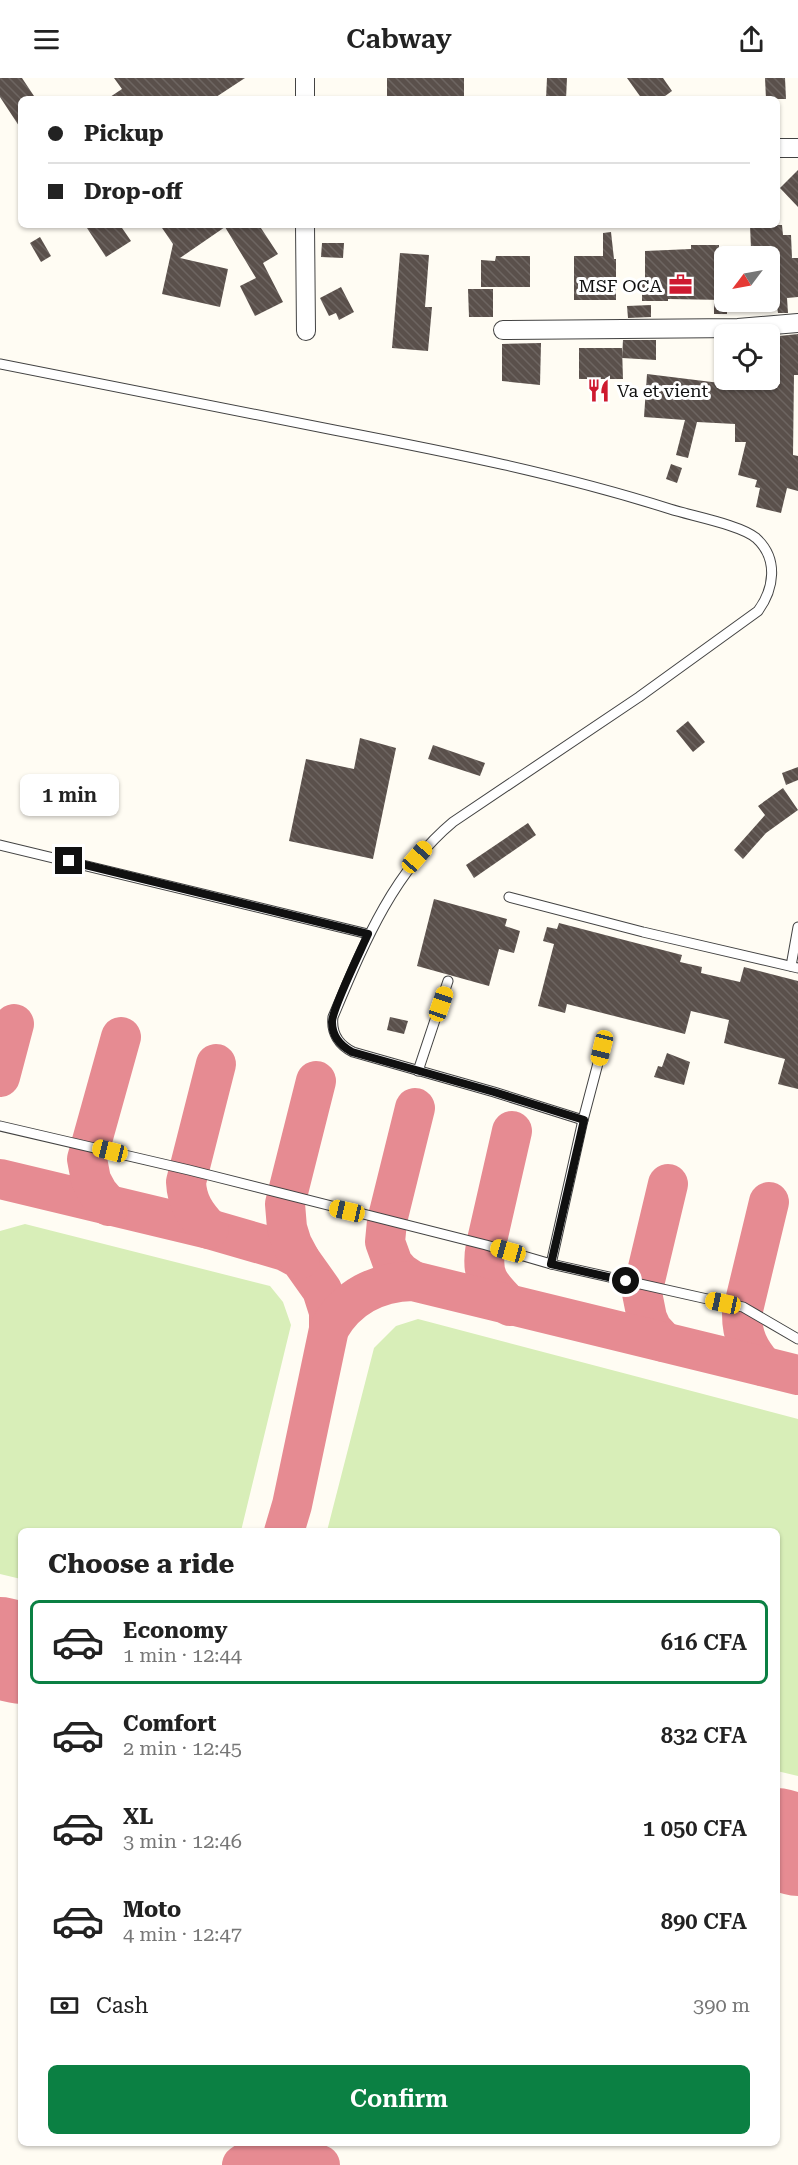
<!DOCTYPE html>
<html lang="en">
<head>
<meta charset="utf-8">
<style>
	:root { --surface:#fff; --page:#f2f2f2; --text:#222; --muted:#767676; --line:#e0e0e0; --accent:#0b8043 }
	body { margin:0; font-family:"Roboto Serif",serif; background:var(--page); color:var(--text); height:100vh; display:flex; flex-direction:column; font-size:22px; white-space:nowrap }
	* { box-sizing:border-box; margin:0 }
	p { font-size:20px; color:var(--muted) }
	.icon { flex:none; width:33px; height:33px; fill:none; stroke:currentColor; stroke-width:2; stroke-linecap:round; stroke-linejoin:round }
	.map { position:relative; flex:1; overflow:hidden }
	.details { position:absolute; left:18px; top:1450px; width:762px; height:618px; display:flex; flex-direction:column; background:var(--surface); border-radius:9px; box-shadow:0 2px 4px #0004 }
	.details>* { flex:none }
	.banner { position:absolute; left:18px; top:18px; width:762px; height:132px; border-radius:9px; box-shadow:0 2px 4px #0004; display:grid; align-content:center; height:132px; padding:0 30px; background:var(--surface) }
	.needle { width:39px; rotate:238deg }
	.buttons { position:absolute; left:714px; top:168px; display:grid; gap:12px }
	.buttons a { display:grid; place-items:center; width:66px; height:66px; border-radius:9px; background:var(--surface); box-shadow:0 2px 4px #0004; font-size:30px }
	.end { position:absolute; width:27px; height:27px; margin:-14px; border:8px solid #101010; background:#fff; box-shadow:0 0 0 3px #fff }
	.from { border-radius:50% }
	.bubble { position:absolute; height:42px; border-radius:9px; background:var(--surface); box-shadow:0 2px 4px #0004; font-size:20px; font-weight:600; line-height:42px; text-align:center }
	.car { position:absolute; width:18px; height:36px; margin:-18px -9px; border-radius:8px; box-shadow:0 0 4px 2px #0007; background:linear-gradient(#f5c518 24%,#345 0 40%,#f5c518 0 76%,#345 0 86%,#f5c518 0) }
	.banner b { display:flex; align-items:center; gap:21px; height:57px; font-size:22px }
	.banner b+b { border-top:2px solid var(--line) }
	.banner i { width:15px; height:15px; background:var(--text) }
	ul { padding:0; list-style:none }
	li { display:flex; align-items:center; gap:18px; height:84px; margin:0 12px 9px; padding:0 18px; border:3px solid transparent; border-radius:9px }
	li div { flex:1 }
	li b { display:block; font-size:22px }
	li em { font-style:normal; font-weight:600 }
	li.selected { border-color:var(--accent) }
	li>.icon { width:54px; height:54px; stroke-width:1.5 }
	h2 { padding:0 30px; font-size:27px; line-height:72px }
	.pay { display:flex; align-items:center; gap:15px; height:66px; padding:0 30px; font-size:22px }
	.pay p { margin-inline-start:auto }
	.primary-button { display:flex; gap:12px; margin-top:auto; padding:12px 30px }
	.primary-button a { flex:1; height:69px; border-radius:9px; background:var(--accent); color:#fff; font-size:24px; font-weight:600; line-height:69px; text-align:center }
	header { display:flex; justify-content:space-between; align-items:center; height:78px; padding:0 30px; background:var(--surface); font-size:27px; font-weight:600 }
	.map>svg:first-child { display:block }
	.grass { fill:#d8eeb8 }
	.lines { fill:none; stroke-linecap:round; stroke-linejoin:round }
	.taxiway { stroke:#e68b92; stroke-width:40 }
	.runway { stroke:#e68b92; stroke-width:102 }
	.building { fill:url(#building-back-hatch) }
	.service-casing { stroke:#434343; stroke-width:11 }
	.minor-casing { stroke:#434343; stroke-width:20 }
	.service { stroke:#fff; stroke-width:9 }
	.minor { stroke:#fff; stroke-width:18 }
	.route { stroke:#101010; stroke-width:8 }
	.labels { text-anchor:middle; dominant-baseline:central; stroke-width:6; stroke-linejoin:round; paint-order:stroke }
	.poi-label { font-size:18px; fill:#101010; stroke:#fff; text-anchor:end }
</style>
</head>
<body>
<header><svg class="icon" aria-label="menu" viewBox="0 0 24 24"><path d="M4 6h16M4 12h16M4 18h16"/></svg>Cabway<svg class="icon" aria-label="share" viewBox="0 0 24 24"><path d="M12 15V3M7 8l5-5 5 5M5 13v7h14v-7"/></svg></header>
<div class="map">
<svg width="798" height="2087" viewBox="0 0 798 2087">
	<defs>
		<pattern id="building-back-hatch" width="6" height="6" patternUnits="userSpaceOnUse" patternTransform="scale(1.5)"><rect width="6" height="6" fill="#5a504b"/><path d="M-1 5l2 2M0 0l6 6M5-1l2 2" fill="none" stroke="#6d6561"/></pattern>
	</defs>
	<rect width="100%" height="100%" fill="#fffcf3"/>
	<!-- grass -->
	<g class="grass">
		<polygon points="25,1146 270,1208 283,1224 291,1247 241,1453 21,1454 21,1501 0,1496 0,1153"/>
		<polygon points="418,1241 798,1341 798,1698 777,1693 777,1454 327,1453 374,1270 396,1248"/>
	</g>
	<g class="lines">
		<!-- taxiway -->
		<g class="taxiway">
			<polyline points="0,999 14,946"/>
			<polyline points="0,1101 209,1151 285,1173 300,1181 322,1212 329,1234 329,1251"/>
			<polyline points="109,1128 98,1115 91,1102 87,1081 121,959"/>
			<path d="M209,1151C195,1136 187,1124 186,1104L216,986"/>
			<polyline points="300,1181 292,1166 287,1150 285,1126 316,1003"/>
			<polyline points="413,1203 401,1195 393,1186 385,1164 387,1143 415,1030"/>
			<path d="M510,1228C489,1207 480,1198 486,1167L512,1053"/>
			<polyline points="664,1264 652,1251 647,1240 642,1215 668,1106"/>
			<path d="M763,1288C749,1272 742,1258 742,1236L769,1124"/>
			<path d="M284,1454L292,1427L329,1251C347,1219 377,1204 413,1203L798,1297"/>
			<path d="M242,2087C269,2067 291,2075 320,2087"/>
		</g>
		<!-- runway -->
		<g class="runway">
			<polyline points="0,1570 21,1575"/>
			<polyline points="777,1761 798,1767"/>
		</g>
	</g>
	<!-- building -->
	<g class="building">
		<polygon points="0,0 22,0 36,21 21,21 21,51 0,19"/>
		<polygon points="114,0 245,0 213,21 107,21 122,11"/>
		<polygon points="387,0 464,0 464,19 406,18 406,21 387,21"/>
		<polygon points="547,0 567,0 566,21 546,21"/>
		<polygon points="627,0 663,0 672,13 661,21 642,21"/>
		<polygon points="765,0 785,0 786,21 766,21"/>
		<polygon points="798,92 798,129 780,110"/>
		<polygon points="85,147 120,147 131,163 106,179"/>
		<polygon points="160,147 259,147 278,176 263,185 283,224 255,238 240,208 256,200 225,149 180,180 228,191 220,229 162,216 173,166"/>
		<polygon points="750,147 782,147 783,157 791,157 792,180 798,180 798,219 787,220 788,235 778,235 774,212 770,212 770,178 767,178 766,170 751,171"/>
		<polygon points="611,154 614,181 616,181 616,222 574,222 574,178 603,178 603,155"/>
		<polygon points="40,159 51,178 41,184 30,165"/>
		<polygon points="322,165 344,165 343,180 321,179"/>
		<polygon points="691,167 719,167 719,188 724,188 724,222 668,221 668,223 642,223 642,203 645,203 645,173 691,171"/>
		<polygon points="400,175 429,177 425,229 432,229 428,273 392,270"/>
		<polygon points="496,178 530,178 530,209 481,209 481,182 495,183"/>
		<polygon points="341,209 354,234 339,242 336,235 329,238 320,220"/>
		<polygon points="468,211 493,211 493,239 469,239"/>
		<rect x="714" y="224" width="13" height="12"/>
		<polygon points="651,227 651,239 628,240 627,228"/>
		<polygon points="798,256 798,297 794,297 793,377 798,378 798,413 787,410 781,435 756,429 760,410 755,409 757,402 738,397 746,364 735,364 735,346 697,344 688,380 676,377 685,342 644,339 647,296 720,305 780,306 780,280 770,279 770,259"/>
		<polygon points="623,262 656,262 656,282 622,280"/>
		<polygon points="541,265 540,307 502,303 502,266"/>
		<polygon points="579,270 622,270 623,301 579,301"/>
		<polygon points="671,386 682,390 677,405 666,401"/>
		<polygon points="688,643 705,664 693,674 676,653"/>
		<polygon points="360,660 396,670 373,781 289,763 306,681 354,691"/>
		<polygon points="433,667 485,685 480,698 428,681"/>
		<polygon points="798,689 798,702 786,707 782,695"/>
		<polygon points="783,710 798,732 766,755 743,781 734,772 765,737 758,728"/>
		<polygon points="528,745 536,757 474,800 466,787"/>
		<polygon points="434,821 507,841 505,848 520,853 514,875 499,871 489,908 417,888"/>
		<polygon points="559,845 682,877 680,884 702,889 701,895 740,904 744,889 798,903 798,1011 778,1006 785,981 724,965 729,942 691,933 685,956 567,926 565,935 538,928 554,866 543,863 547,849 557,851"/>
		<polygon points="390,939 408,943 404,956 387,952"/>
		<polygon points="667,975 690,984 684,1007 654,999 658,988 662,989"/>
	</g>
	<g class="lines">
		<defs>
			<g id="service">
				<path d="M0,286C112,308 223,330 334,352C448,374 560,396 670,431C692,438 741,447 756,460C779,481 774,511 758,533L639,619L453,744C392,795 363,868 333,939C331,955 339,967 353,974L494,1014L583,1042"/>
				<polyline points="0,767 368,856"/>
				<polyline points="509,819 643,854 798,890"/>
				<polyline points="791,888 798,849"/>
				<polyline points="418,993 448,903"/>
				<polyline points="0,1048 189,1092 486,1167 551,1186 743,1229 798,1261"/>
				<polyline points="551,1186 583,1042 602,970"/>
			</g>
			<g id="minor">
				<polyline points="305,21 305,0"/>
				<polyline points="777,70 798,70"/>
				<polyline points="305,147 306,253"/>
				<polyline points="503,252 738,250 798,245"/>
			</g>
		</defs>
		<!-- service casing -->
		<use href="#service" class="service-casing"/>
		<!-- minor casing -->
		<use href="#minor" class="minor-casing"/>
		<!-- service -->
		<use href="#service" class="service"/>
		<!-- minor -->
		<use href="#minor" class="minor"/>
	</g>
	<g class="lines">
		<!-- route -->
		<path class="route" d="M69,783L368,856C361,872 332,931 332,944C332,958 341,968 352,974L494,1014L584,1042L551,1186L626,1203"/>
	</g>
	<!-- icons -->
	<defs>
		<symbol id="office-bare" viewBox="-9 -9 18 18"><path d="M-6-3h4V-5.5h4V-3h4V5H-6ZM-1-4.5V-3h2v-1.5ZM-6 0V1H6V0Z" fill="#ce1a30" stroke="#fff" stroke-width="2.5" paint-order="stroke"/></symbol>
		<symbol id="restaurant-bare" viewBox="-9 -9 18 18"><path d="M-5-6h1v4h1v-4h1v4h1v-4h1v5L-1.5 .5V6h-2V.5L-5-1ZM5-6V6H3V1.5H1.5Q1.5-4 5-6Z" fill="#ce1a30" stroke="#fff" stroke-width="2.5" paint-order="stroke"/></symbol>
	</defs>
	<g fill-rule="evenodd">
		<use href="#office-bare" x="664" y="190" width="33" height="33"/>
		<use href="#restaurant-bare" x="582" y="296" width="33" height="33"/>
	</g>
	<g class="labels">
		<!-- poi labels -->
		<g class="poi-label">
			<text x="662" y="207">MSF OCA</text>
			<text x="617" y="312" text-anchor="start">Va et vient</text>
		</g>
	</g>
</svg>
<div class="buttons">
<a><svg class="needle" viewBox="-14 -14 28 28"><path d="M0-13l5 13h-10z" fill="#e53935"/><path d="M0 13l5-13h-10z" fill="#767676"/></svg></a>
<a><svg class="icon" aria-label="locate" viewBox="0 0 24 24"><circle cx="12" cy="12" r="6"/><path d="M12 2v4M12 18v4M2 12h4M18 12h4"/></svg></a>
</div>
<i class="end from" style="left:626px;top:1203px"></i>
<i class="end" style="left:69px;top:783px"></i>
<div class="bubble" style="left:20px;top:696px;width:99px">1 min</div>
<i class="car" style="left:417px;top:779px;rotate:41deg"></i>
<i class="car" style="left:441px;top:926px;rotate:19deg"></i>
<i class="car" style="left:602px;top:970px;rotate:194deg"></i>
<i class="car" style="left:110px;top:1073px;rotate:284deg"></i>
<i class="car" style="left:347px;top:1133px;rotate:283deg"></i>
<i class="car" style="left:508px;top:1173px;rotate:286deg"></i>
<i class="car" style="left:723px;top:1225px;rotate:282deg"></i>
<div class="banner">
<b><i class="from"></i>Pickup</b>
<b><i></i>Drop-off</b>
</div>
<section class="details">
<h2>Choose a ride</h2>
<ul>
<li class="selected"><svg class="icon" aria-label="car" viewBox="0 0 24 24"><path d="M5 17H2v-5l4-1 3-4h7l3 4 3 1v5h-3M9 17h6M6 11h13"/><circle cx="7" cy="17" r="2"/><circle cx="17" cy="17" r="2"/></svg><div><b>Economy</b><p>1 min · 12:44</p></div><em>616 CFA</em></li>
<li><svg class="icon" aria-label="car" viewBox="0 0 24 24"><path d="M5 17H2v-5l4-1 3-4h7l3 4 3 1v5h-3M9 17h6M6 11h13"/><circle cx="7" cy="17" r="2"/><circle cx="17" cy="17" r="2"/></svg><div><b>Comfort</b><p>2 min · 12:45</p></div><em>832 CFA</em></li>
<li><svg class="icon" aria-label="car" viewBox="0 0 24 24"><path d="M5 17H2v-5l4-1 3-4h7l3 4 3 1v5h-3M9 17h6M6 11h13"/><circle cx="7" cy="17" r="2"/><circle cx="17" cy="17" r="2"/></svg><div><b>XL</b><p>3 min · 12:46</p></div><em>1 050 CFA</em></li>
<li><svg class="icon" aria-label="car" viewBox="0 0 24 24"><path d="M5 17H2v-5l4-1 3-4h7l3 4 3 1v5h-3M9 17h6M6 11h13"/><circle cx="7" cy="17" r="2"/><circle cx="17" cy="17" r="2"/></svg><div><b>Moto</b><p>4 min · 12:47</p></div><em>890 CFA</em></li>
</ul>
<div class="pay"><svg class="icon" aria-label="cash" viewBox="0 0 24 24"><path d="M3 7h18v10H3z"/><circle cx="12" cy="12" r="2"/></svg>Cash<p>390 m</p></div>
<div class="primary-button"><a>Confirm</a></div>
</section>
</div>
</body>
</html>
